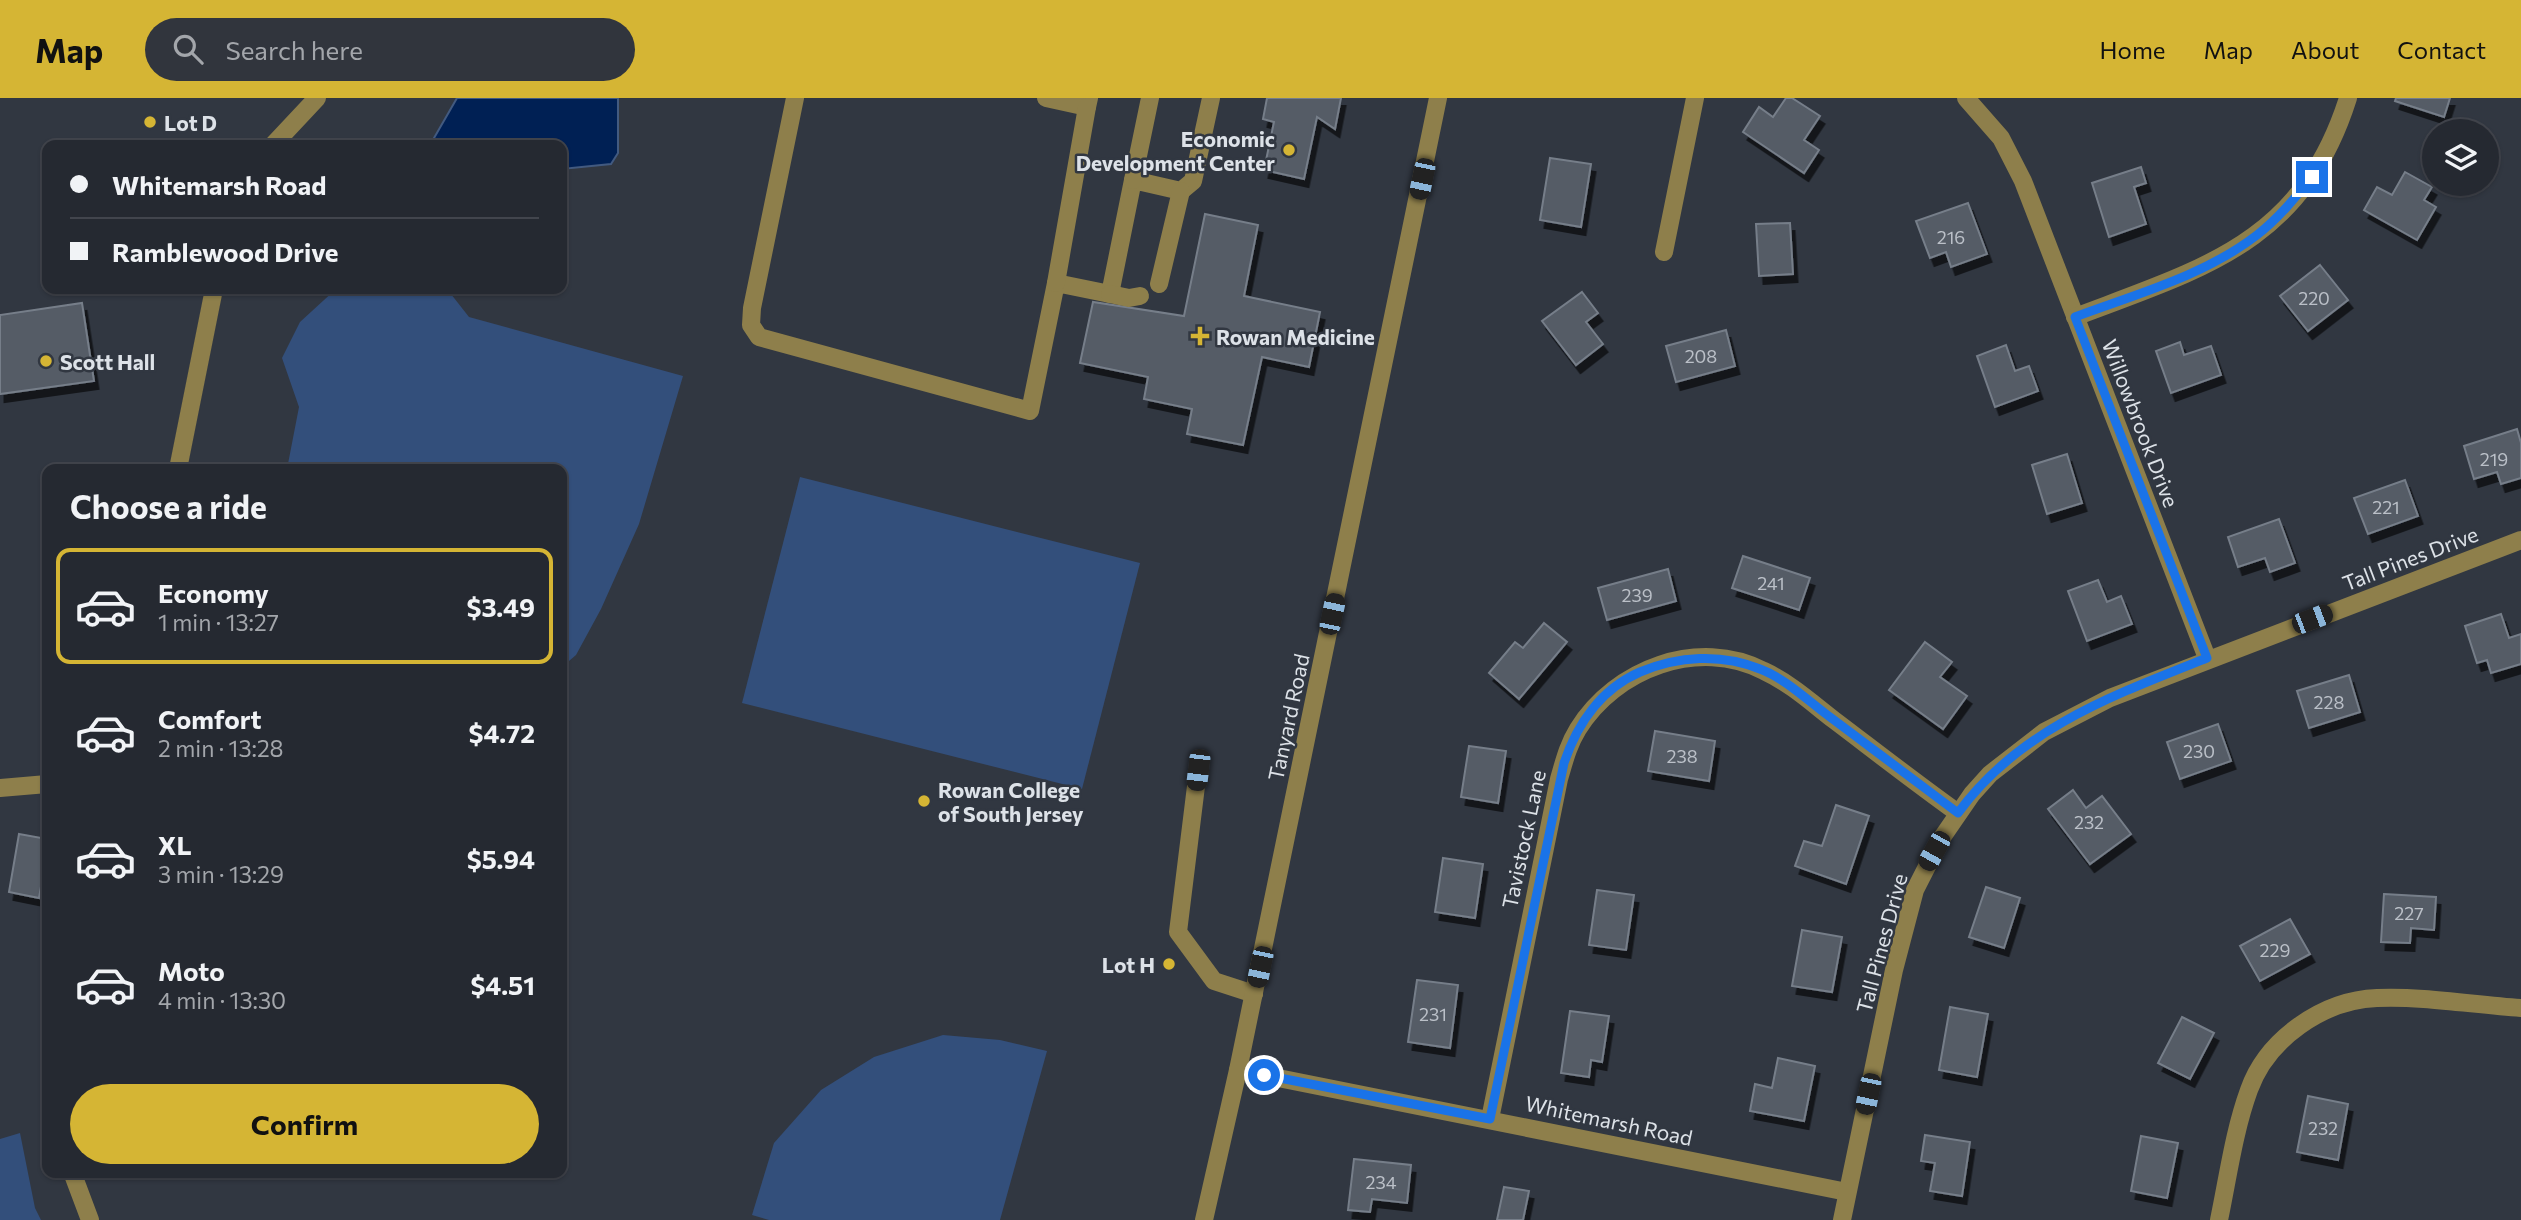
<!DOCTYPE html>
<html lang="en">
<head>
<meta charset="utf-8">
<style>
	:root { --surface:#252931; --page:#31353d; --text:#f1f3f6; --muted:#a3a6ab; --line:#42454d; --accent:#d5b534 }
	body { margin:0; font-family:Commissioner,sans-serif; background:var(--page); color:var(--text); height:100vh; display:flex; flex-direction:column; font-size:26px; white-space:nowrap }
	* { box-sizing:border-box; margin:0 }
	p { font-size:23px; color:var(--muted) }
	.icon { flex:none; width:38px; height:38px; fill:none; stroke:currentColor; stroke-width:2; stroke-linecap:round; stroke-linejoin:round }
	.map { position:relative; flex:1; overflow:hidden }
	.side { position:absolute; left:42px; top:366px; width:525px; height:714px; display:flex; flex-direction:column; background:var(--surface); border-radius:14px; box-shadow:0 2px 5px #0004,0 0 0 2px var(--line) }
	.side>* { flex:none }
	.hud { position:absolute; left:42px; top:42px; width:525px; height:154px; border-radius:14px; box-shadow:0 2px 5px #0004,0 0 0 2px var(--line); display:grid; align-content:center; height:154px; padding:0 28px; background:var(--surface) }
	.tools { position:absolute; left:2422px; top:21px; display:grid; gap:14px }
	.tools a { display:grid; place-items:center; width:77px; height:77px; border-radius:50%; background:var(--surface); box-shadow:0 2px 5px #0004,0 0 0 2px var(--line); font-size:35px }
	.end { position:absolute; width:32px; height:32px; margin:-16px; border:9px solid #1a73e8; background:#fff; box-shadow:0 0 0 4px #fff }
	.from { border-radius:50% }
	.car { position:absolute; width:21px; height:42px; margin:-21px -10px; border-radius:9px; box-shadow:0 0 5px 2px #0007; background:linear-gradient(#222 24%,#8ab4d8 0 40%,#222 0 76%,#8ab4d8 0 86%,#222 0) }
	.hud b { display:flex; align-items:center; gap:24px; height:66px; font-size:26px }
	.hud b+b { border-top:2px solid var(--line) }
	.hud i { width:18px; height:18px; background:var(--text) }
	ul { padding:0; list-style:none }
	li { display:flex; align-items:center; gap:21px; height:116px; margin:0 14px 10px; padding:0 14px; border:4px solid transparent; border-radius:14px }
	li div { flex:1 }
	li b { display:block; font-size:26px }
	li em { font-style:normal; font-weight:700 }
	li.selected { border-color:var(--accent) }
	li>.icon { width:63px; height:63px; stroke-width:1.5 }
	h2 { padding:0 28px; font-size:32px; line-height:84px }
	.cta { display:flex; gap:14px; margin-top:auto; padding:14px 28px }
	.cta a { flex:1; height:80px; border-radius:42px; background:var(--accent); color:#111; font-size:28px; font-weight:700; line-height:80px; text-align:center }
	header { display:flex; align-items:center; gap:42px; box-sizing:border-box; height:98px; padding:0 35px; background:var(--accent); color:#111 }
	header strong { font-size:33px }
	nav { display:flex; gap:38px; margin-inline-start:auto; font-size:24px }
	.search { width:490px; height:63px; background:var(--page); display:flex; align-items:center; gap:18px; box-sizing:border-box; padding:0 24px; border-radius:38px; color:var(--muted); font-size:26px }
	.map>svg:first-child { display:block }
	.green { fill:#334f7b }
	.water { fill:#002054; stroke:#425a80; stroke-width:2 }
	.building { fill:#545b66; stroke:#767e89; stroke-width:2; filter:url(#shadow) }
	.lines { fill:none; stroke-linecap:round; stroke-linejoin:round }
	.minor { stroke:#8e7f4b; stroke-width:18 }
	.route { stroke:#1a73e8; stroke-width:9 }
	.poi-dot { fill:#d5b534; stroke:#313741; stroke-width:2.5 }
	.labels { text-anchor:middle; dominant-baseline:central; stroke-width:5; stroke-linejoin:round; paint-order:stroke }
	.number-label { font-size:18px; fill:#bbc0c8 }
	.poi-label { font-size:21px; font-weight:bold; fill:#dde2e8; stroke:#313741; text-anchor:start }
	.street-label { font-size:21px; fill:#dde2e8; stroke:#313741 }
</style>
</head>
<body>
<header>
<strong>Map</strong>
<div class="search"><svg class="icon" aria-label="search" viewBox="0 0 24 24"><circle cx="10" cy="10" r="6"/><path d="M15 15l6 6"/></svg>Search here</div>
<nav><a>Home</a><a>Map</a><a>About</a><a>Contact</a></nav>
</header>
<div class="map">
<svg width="2521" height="1122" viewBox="0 0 2521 1122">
	<defs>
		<filter id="shadow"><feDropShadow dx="4.5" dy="8" stdDeviation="0" flood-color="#0009"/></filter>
	</defs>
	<rect width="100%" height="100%" fill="#313741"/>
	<!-- green -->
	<g class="green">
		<polygon points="336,191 447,191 469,219 683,278 639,426 601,511 576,557 562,569 562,371 287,371 299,309 282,260 300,224"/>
		<polygon points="800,379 1140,465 1082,691 742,605"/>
		<polygon points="943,937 1000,942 1047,953 1000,1122 769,1122 752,1117 774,1045 821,992 874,959"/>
		<polygon points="20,1035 35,1110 41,1122 0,1122 0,1041"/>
	</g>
	<!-- water -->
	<polygon class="water" points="457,0 618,0 618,55 611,66 562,71 562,47 430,47"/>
	<!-- building -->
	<g class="building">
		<polygon points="1267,0 1341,0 1335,31 1317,19 1304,81 1264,72 1274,24 1263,21"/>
		<polygon points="1786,0 1792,0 1820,18 1804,42 1819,52 1804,75 1743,34 1759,9 1773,19"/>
		<polygon points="2396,0 2450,0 2444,19 2395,3"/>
		<polygon points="1550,60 1591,66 1581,129 1540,122"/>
		<polygon points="2141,69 2146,85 2134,89 2146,126 2109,139 2092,85"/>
		<polygon points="2405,74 2432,89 2424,102 2436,109 2417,142 2364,112 2377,89 2392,97"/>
		<polygon points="1968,105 1987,156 1951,169 1946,154 1930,160 1916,123"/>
		<polygon points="1205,116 1258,127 1244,198 1320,214 1309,269 1262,259 1243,347 1187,336 1192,311 1144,301 1148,279 1080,265 1093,204 1184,218"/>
		<polygon points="1790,125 1793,176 1759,178 1756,126"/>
		<polygon points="2320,167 2348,202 2308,233 2280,198"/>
		<polygon points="1582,194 1598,215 1586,224 1603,246 1576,267 1542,223"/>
		<polygon points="82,205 94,283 0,296 0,217"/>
		<polygon points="1726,232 1735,268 1676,284 1666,248"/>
		<polygon points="2180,244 2184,257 2211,248 2221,277 2171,295 2156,253"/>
		<polygon points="2006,247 2015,273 2029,268 2038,293 1995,309 1977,258"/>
		<polygon points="2517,331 2521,345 2521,380 2501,386 2497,374 2474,381 2464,348"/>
		<polygon points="2067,356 2082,405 2047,416 2032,367"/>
		<polygon points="2405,382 2418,418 2368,436 2354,400"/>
		<polygon points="2279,421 2295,465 2270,474 2265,460 2238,469 2228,439"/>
		<polygon points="1743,458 1810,480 1799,512 1732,490"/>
		<polygon points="1668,471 1676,503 1607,522 1598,490"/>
		<polygon points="2098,482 2107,504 2121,498 2132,526 2087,543 2068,493"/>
		<polygon points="2501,516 2509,540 2521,536 2521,566 2491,575 2487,562 2477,565 2465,528"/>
		<polygon points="1544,525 1567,544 1519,601 1489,575 1515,544 1523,550"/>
		<polygon points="1925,544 1952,564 1940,579 1967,598 1943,631 1889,592"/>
		<polygon points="2349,577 2360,614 2309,630 2297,593"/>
		<polygon points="2218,626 2231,663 2180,681 2167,644"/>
		<polygon points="1655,633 1715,643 1709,683 1648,673"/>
		<polygon points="1469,648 1506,653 1498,705 1461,699"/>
		<polygon points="2073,692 2086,710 2102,698 2131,736 2090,766 2048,711"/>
		<polygon points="1836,707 1869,718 1846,786 1795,768 1804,743 1822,748"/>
		<polygon points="19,736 47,741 47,771 44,771 39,800 9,794"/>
		<polygon points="1443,760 1483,766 1475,820 1435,814"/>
		<polygon points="1986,789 2020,800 2004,850 1969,839"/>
		<polygon points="1597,792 1634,797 1626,852 1589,847"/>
		<polygon points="2384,796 2436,799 2434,832 2411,830 2410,845 2381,844"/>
		<polygon points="2290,821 2310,856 2260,883 2240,848"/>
		<polygon points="1802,832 1842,839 1832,894 1792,888"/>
		<polygon points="1417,882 1458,887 1450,950 1408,944"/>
		<polygon points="1950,909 1988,916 1977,979 1939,972"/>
		<polygon points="1570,913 1609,918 1602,964 1591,962 1589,979 1561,975"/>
		<polygon points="2182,919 2214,935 2190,981 2158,965"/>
		<polygon points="1778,960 1815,968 1804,1023 1750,1013 1755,986 1772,990"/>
		<polygon points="2308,998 2348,1006 2338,1062 2297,1054"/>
		<polygon points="1925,1037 1970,1044 1962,1098 1930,1093 1935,1065 1921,1063"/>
		<polygon points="2141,1038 2178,1045 2167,1100 2131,1093"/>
		<polygon points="1354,1061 1411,1067 1407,1105 1372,1101 1370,1114 1348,1112"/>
		<polygon points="1504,1089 1529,1093 1523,1122 1497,1122"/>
	</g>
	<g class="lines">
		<!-- minor -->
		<g class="minor">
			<polyline points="795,0 752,210 751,227 759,239 1030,313 1056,185 1110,196 1133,82 1181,93 1193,83 1211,0"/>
			<polyline points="1046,0 1087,9 1089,0"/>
			<polyline points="1966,0 2001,40 2023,83 2207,560"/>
			<polyline points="273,47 317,0"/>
			<polyline points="1133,82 1150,0"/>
			<polyline points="1664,154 1695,0"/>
			<polyline points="1056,185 1087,9"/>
			<polyline points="1159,186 1181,93"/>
			<polyline points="1110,196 1129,200 1140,198"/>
			<path d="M2075,219C2204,170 2302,145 2348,0"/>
			<polyline points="178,371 214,191"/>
			<polyline points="1198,672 1178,834 1214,883 1254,896"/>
			<polyline points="0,690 47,686"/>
			<polyline points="1238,972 1847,1094"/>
			<path d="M1490,1021L1559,681C1564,664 1568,647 1578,631C1615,571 1698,539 1764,573C1790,585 1812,605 1834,622C1875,653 1916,685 1958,715"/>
			<polyline points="72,1074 90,1122"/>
			<polyline points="1204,1122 1238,972 1438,0"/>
			<polyline points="1842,1122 1894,872 1915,792 1941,741 1972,696 1990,676 2044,634 2110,600 2521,442"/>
			<path d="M2219,1122C2228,1079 2234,1033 2249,992C2267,941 2323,902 2377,900C2424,898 2474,907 2521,910"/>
		</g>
	</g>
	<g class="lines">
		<!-- route -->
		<path class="route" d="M1264,977L1490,1021L1564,665C1577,626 1601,591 1640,574C1678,558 1721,555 1760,571C1784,580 1805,600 1826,616C1870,649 1914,682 1958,715C2019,631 2114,597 2207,560L2075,219C2136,196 2204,178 2257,137C2278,121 2295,100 2312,79"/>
	</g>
	<!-- markers -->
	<g class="poi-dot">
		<circle cx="150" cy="24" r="7"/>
		<circle cx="1289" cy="52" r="7"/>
		<path d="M1196.5 227.5h7v7h7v7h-7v7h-7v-7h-7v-7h7z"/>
		<circle cx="46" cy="263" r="7"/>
		<circle cx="924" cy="703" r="7"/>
		<circle cx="1169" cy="866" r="7"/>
	</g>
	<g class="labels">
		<!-- number labels -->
		<g class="number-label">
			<text x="1951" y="139">216</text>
			<text x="2314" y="200">220</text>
			<text x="1701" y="258">208</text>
			<text x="2494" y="361">219</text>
			<text x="2386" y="409">221</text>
			<text x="1771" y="485">241</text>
			<text x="1637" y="497">239</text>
			<text x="2329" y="604">228</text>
			<text x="2199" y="653">230</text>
			<text x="1682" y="658">238</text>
			<text x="2089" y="724">232</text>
			<text x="2409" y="815">227</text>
			<text x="2275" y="852">229</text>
			<text x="1433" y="916">231</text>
			<text x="2323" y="1030">232</text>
			<text x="1381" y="1084">234</text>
		</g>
		<!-- poi labels -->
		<g class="poi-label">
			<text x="164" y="24">Lot D</text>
			<text x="1275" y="40" text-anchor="end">Economic<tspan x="1275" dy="24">Development Center</tspan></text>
			<text x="1216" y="238">Rowan Medicine</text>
			<text x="60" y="263">Scott Hall</text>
			<text x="938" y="691">Rowan College<tspan x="938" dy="24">of South Jersey</tspan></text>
			<text x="1155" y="866" text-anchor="end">Lot H</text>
		</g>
		<!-- street labels -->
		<g class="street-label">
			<text transform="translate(2141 325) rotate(69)">Willowbrook Drive</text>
			<text transform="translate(2410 460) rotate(-21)">Tall Pines Drive</text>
			<text transform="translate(1288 619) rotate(-78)">Tanyard Road</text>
			<text transform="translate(1523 741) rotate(-78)">Tavistock Lane</text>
			<text transform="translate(1881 845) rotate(-75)">Tall Pines Drive</text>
			<text transform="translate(1609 1022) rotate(12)">Whitemarsh Road</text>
		</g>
	</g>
</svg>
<div class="tools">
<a><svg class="icon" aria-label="layers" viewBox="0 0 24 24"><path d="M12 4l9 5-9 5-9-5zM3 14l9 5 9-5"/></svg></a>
</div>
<i class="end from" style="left:1264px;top:977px"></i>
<i class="end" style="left:2312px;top:79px"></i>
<i class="car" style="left:1422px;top:81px;rotate:192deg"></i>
<i class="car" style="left:1332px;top:516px;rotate:12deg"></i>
<i class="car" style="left:2312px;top:521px;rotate:69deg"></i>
<i class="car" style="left:1198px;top:672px;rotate:187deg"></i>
<i class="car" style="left:1934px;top:753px;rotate:209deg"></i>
<i class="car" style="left:1260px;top:869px;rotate:192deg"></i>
<i class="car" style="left:1868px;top:996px;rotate:192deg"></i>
<div class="hud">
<b><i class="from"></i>Whitemarsh Road</b>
<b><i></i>Ramblewood Drive</b>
</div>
<section class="side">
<h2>Choose a ride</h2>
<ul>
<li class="selected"><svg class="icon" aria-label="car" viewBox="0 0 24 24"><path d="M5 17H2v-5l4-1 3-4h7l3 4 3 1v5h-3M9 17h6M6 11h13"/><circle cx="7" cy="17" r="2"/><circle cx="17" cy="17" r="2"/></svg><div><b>Economy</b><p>1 min · 13:27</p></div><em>$3.49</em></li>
<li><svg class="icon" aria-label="car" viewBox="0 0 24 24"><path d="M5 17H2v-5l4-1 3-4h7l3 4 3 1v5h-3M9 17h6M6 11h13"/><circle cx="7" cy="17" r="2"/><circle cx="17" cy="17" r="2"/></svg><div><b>Comfort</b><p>2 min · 13:28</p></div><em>$4.72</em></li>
<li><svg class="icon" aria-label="car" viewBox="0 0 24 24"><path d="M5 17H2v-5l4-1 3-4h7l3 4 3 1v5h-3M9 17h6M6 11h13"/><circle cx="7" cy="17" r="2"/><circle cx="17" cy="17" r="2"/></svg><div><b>XL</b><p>3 min · 13:29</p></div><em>$5.94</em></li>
<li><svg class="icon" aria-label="car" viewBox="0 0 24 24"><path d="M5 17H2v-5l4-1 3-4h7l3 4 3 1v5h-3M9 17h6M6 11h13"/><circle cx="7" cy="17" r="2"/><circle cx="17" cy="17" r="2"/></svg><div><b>Moto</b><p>4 min · 13:30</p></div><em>$4.51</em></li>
</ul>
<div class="cta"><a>Confirm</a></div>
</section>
</div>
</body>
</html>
